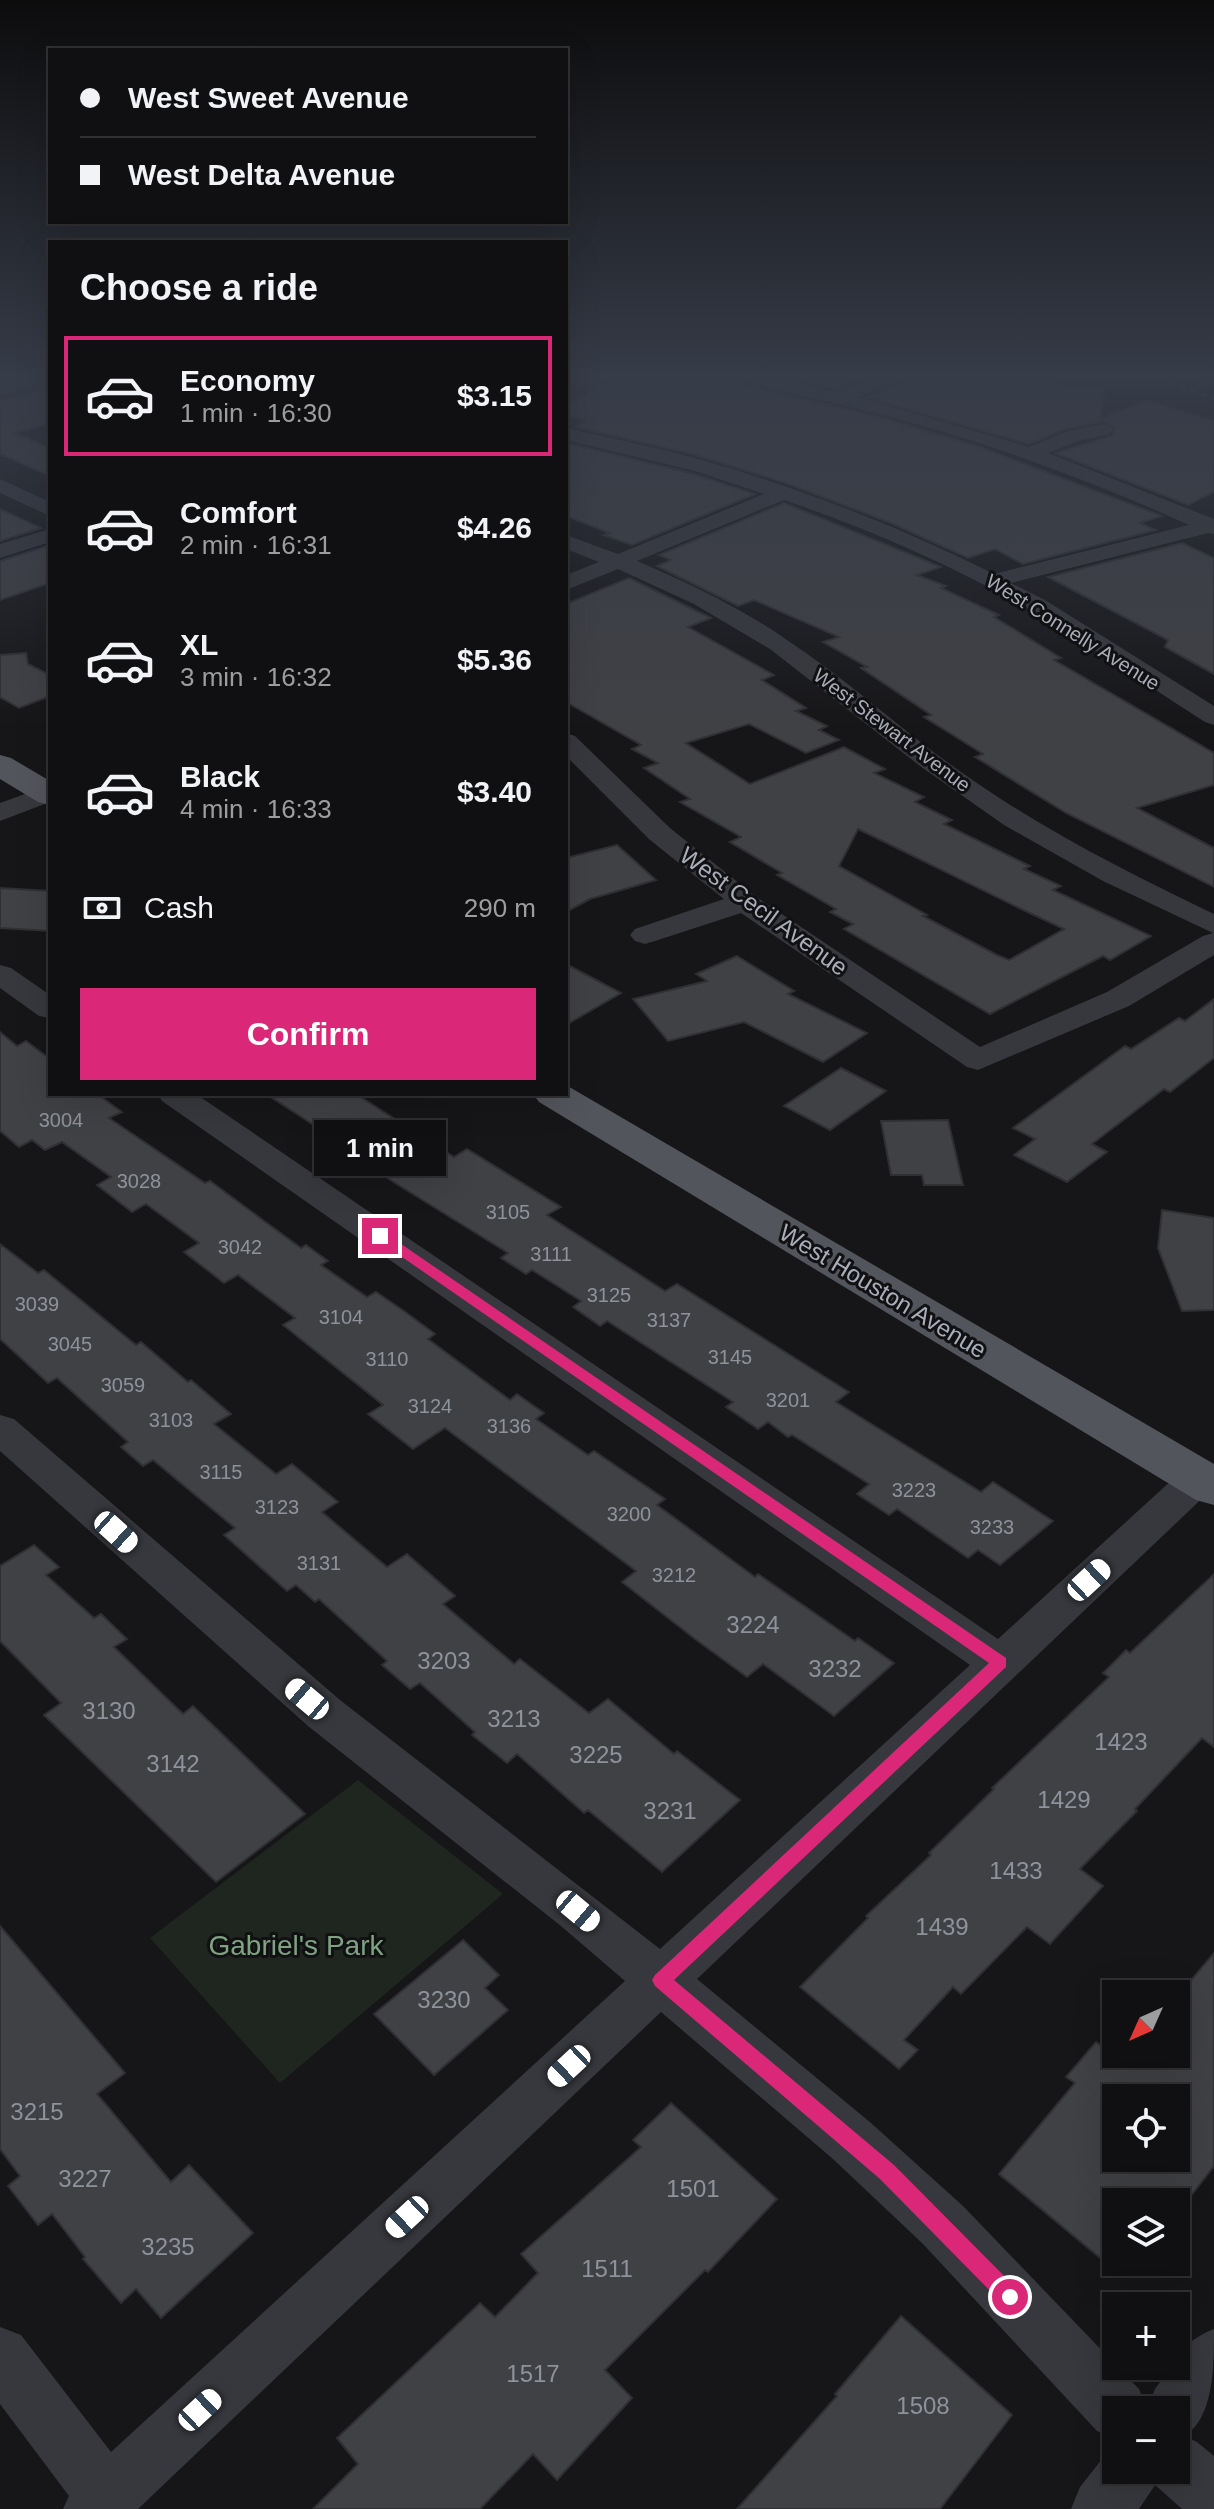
<!DOCTYPE html>
<html lang="en">
<head>
<meta charset="utf-8">
<style>
	:root { --surface:#101012; --page:#1e1e20; --text:#f1f3f6; --muted:#9c9d9f; --line:#303032; --accent:#db2777 }
	body { margin:0; font-family:Arial,sans-serif; background:var(--page); color:var(--text); height:100vh; display:flex; flex-direction:column; font-size:30px; white-space:nowrap }
	* { box-sizing:border-box; margin:0 }
	p { font-size:26px; color:var(--muted) }
	.icon { flex:none; width:44px; height:44px; fill:none; stroke:currentColor; stroke-width:2; stroke-linecap:round; stroke-linejoin:round }
	.map { position:relative; flex:1; overflow:hidden }
	.details { position:absolute; left:48px; top:240px; width:520px; height:856px; display:flex; flex-direction:column; background:var(--surface); border-radius:0px; box-shadow:0 8px 32px #0002,0 0 0 2px var(--line) }
	.details>* { flex:none }
	.guide { position:absolute; left:48px; top:48px; width:520px; height:176px; border-radius:0px; box-shadow:0 8px 32px #0002,0 0 0 2px var(--line); display:grid; align-content:center; height:176px; padding:0 32px; background:var(--surface) }
	.needle { width:52px; rotate:225deg }
	.controls { position:absolute; left:1102px; top:1980px; display:grid; gap:16px }
	.controls a { display:grid; place-items:center; width:88px; height:88px; border-radius:0px; background:var(--surface); box-shadow:0 8px 32px #0002,0 0 0 2px var(--line); font-size:40px }
	.end { position:absolute; width:36px; height:36px; margin:-18px; border:10px solid #db2777; background:#fff; box-shadow:0 0 0 4px #fff }
	.from { border-radius:50% }
	.bubble { position:absolute; height:56px; border-radius:0px; background:var(--surface); box-shadow:0 8px 32px #0002,0 0 0 2px var(--line); font-size:26px; font-weight:700; line-height:56px; text-align:center }
	.car { position:absolute; width:24px; height:48px; margin:-24px -12px; border-radius:10px; box-shadow:0 0 6px 2px #0007; background:linear-gradient(#fff 24%,#345 0 40%,#fff 0 76%,#345 0 86%,#fff 0) }
	.guide b { display:flex; align-items:center; gap:28px; height:76px; font-size:30px }
	.guide b+b { border-top:2px solid var(--line) }
	.guide i { width:20px; height:20px; background:var(--text) }
	ul { padding:0; list-style:none }
	li { display:flex; align-items:center; gap:24px; height:120px; margin:0 16px 12px; padding:0 16px; border:4px solid transparent; border-radius:0px }
	li div { flex:1 }
	li b { display:block; font-size:30px }
	li em { font-style:normal; font-weight:700 }
	li.on { border-color:var(--accent) }
	li>.icon { width:72px; height:72px; stroke-width:1.5 }
	h2 { padding:0 32px; font-size:36px; line-height:96px }
	.pay { display:flex; align-items:center; gap:20px; height:88px; padding:0 32px; font-size:30px }
	.pay p { margin-inline-start:auto }
	.primary-button { display:flex; gap:16px; margin-top:auto; padding:16px 32px }
	.primary-button a { flex:1; height:92px; border-radius:0px; background:var(--accent); color:#fff; font-size:32px; font-weight:700; line-height:92px; text-align:center }
	.map>svg:first-child { display:block }
	.green { fill:#1e261f }
	.building { fill:#404145; stroke:#303034; stroke-width:2; fill-rule:evenodd }
	.lines { fill:none; stroke-linecap:round; stroke-linejoin:round }
	.minor { fill:#37383d; fill-rule:evenodd }
	.major { fill:#53555c; fill-rule:evenodd }
	.rail { stroke:#4a4c52; stroke-width:3; stroke-dasharray:6 5; stroke-linecap:butt }
	.route { fill:#db2777 }
	.labels { text-anchor:middle; dominant-baseline:central; stroke-width:6; stroke-linejoin:round; paint-order:stroke }
	.far-street-label { font-size:20px; fill:#a8adb8; stroke:#111113 }
	.number-label { font-size:20px; fill:#8e929b }
	.street-label { font-size:24px; fill:#a8adb8; stroke:#111113 }
	.near-number-label { font-size:24px; fill:#8e929b }
	.near-park-label { font-size:28px; fill:#7fa381; stroke:#111113 }
</style>
</head>
<body>
<div class="map">
<svg width="1214" height="2509" viewBox="0 0 1214 2509">
	<rect width="100%" height="100%" fill="#161618"/>
	<!-- green -->
	<polygon class="green" points="358,1780 503,1894 280,2083 150,1938"/>
	<!-- building -->
	<g class="building">
		<polygon points="621,374 663,374 692,379 693,374 721,374 726,381 886,419 980,447 1162,516 1140,523 1156,530 1023,564 995,549 968,558 891,523 783,482 692,454 576,427 588,421 566,415 566,406"/>
		<polygon points="771,374 877,374 837,389"/>
		<polygon points="914,374 1013,374 1058,384 1105,388 1100,419 1147,401 1214,421 1214,492 1188,505 1056,453 1112,436 1115,428 1104,421 1065,429 1029,444 867,397 909,381"/>
		<polygon points="50,387 50,423 15,433 50,448 50,476 0,454 0,401"/>
		<polygon points="566,443 694,474 755,494 632,545 604,535 610,533 566,516"/>
		<polygon points="784,503 941,567 917,575 946,586 941,588 999,615 994,617 1061,658 1054,660 1214,753 1214,785 1137,808 1214,848 1214,887 1066,813 975,757 983,754 924,717 931,715 861,668 867,667 823,642 839,637 754,600 738,606 657,566 671,560 659,555"/>
		<polygon points="0,509 41,528 0,541"/>
		<polygon points="1182,543 1214,558 1214,674 1165,647 1168,640 1048,577"/>
		<polygon points="50,545 50,583 0,600 0,561"/>
		<path d="M629,578L711,618L688,627L774,675L762,680L806,708L796,711L827,726L819,730L839,740L806,753L749,724L686,743L750,784L844,747L885,769L874,773L924,797L915,802L952,820L944,824L1030,866L1024,869L1061,886L1053,890L1151,936L1110,960L1103,956L990,1014L844,929L853,924L830,912L836,909L777,875L782,873L730,842L741,837L680,802L690,799L644,768L658,763L632,749L641,745L566,702V604ZM858,829L1019,908L1064,929L1009,960L997,955L923,916L927,915L839,866Z"/>
		<polygon points="26,653 28,664 50,675 50,696 19,708 0,697 0,655"/>
		<polygon points="617,845 656,880 590,899 566,912 566,858"/>
		<polygon points="0,888 50,891 50,931 0,928"/>
		<polygon points="737,956 794,991 788,994 867,1033 823,1062 744,1022 668,1041 633,999 707,981 696,974"/>
		<polygon points="566,964 621,993 566,1025"/>
		<polygon points="1214,999 1214,1058 1170,1092 1164,1089 1092,1144 1107,1152 1067,1182 1014,1155 1035,1139 1013,1128 1125,1046 1131,1049 1179,1018 1185,1021"/>
		<polygon points="0,1032 17,1046 26,1041 50,1059 50,1094 97,1094 122,1112 109,1118 205,1183 210,1181 301,1248 306,1245 328,1261 321,1265 367,1297 376,1292 404,1311 435,1334 428,1339 510,1400 517,1394 544,1413 536,1419 588,1455 594,1451 665,1499 657,1505 755,1577 758,1574 855,1641 858,1638 894,1663 834,1716 763,1664 747,1677 695,1639 622,1582 636,1571 445,1428 413,1449 368,1414 383,1405 283,1325 295,1318 238,1275 224,1283 184,1252 199,1243 146,1204 132,1212 97,1185 111,1177 62,1142 45,1150 32,1140 19,1147 0,1131"/>
		<polygon points="841,1068 886,1091 830,1130 784,1106"/>
		<polygon points="266,1094 356,1094 454,1157 467,1149 561,1207 547,1215 665,1291 677,1284 849,1392 836,1402 981,1492 993,1482 1053,1521 1000,1565 978,1550 968,1558 897,1509 889,1515 857,1494 869,1484 792,1435 788,1437 768,1422 758,1429 726,1407 733,1402 607,1321 600,1326 573,1307 581,1301 532,1270 526,1274 501,1258 508,1253 395,1183 354,1154 357,1153"/>
		<polygon points="948,1120 963,1185 924,1185 922,1175 891,1175 881,1121"/>
		<polygon points="1162,1210 1214,1218 1214,1310 1182,1311 1158,1248"/>
		<polygon points="0,1244 38,1273 44,1270 136,1345 141,1342 188,1382 191,1380 231,1414 214,1424 276,1474 292,1464 338,1502 322,1512 387,1567 407,1554 455,1596 443,1604 514,1664 520,1659 589,1713 608,1699 674,1754 677,1751 740,1800 662,1872 588,1810 584,1813 517,1754 507,1763 472,1735 475,1732 420,1683 410,1689 382,1665 387,1661 319,1599 315,1602 296,1585 287,1591 224,1535 235,1528 153,1460 143,1466 121,1447 128,1442 57,1378 48,1383 0,1339"/>
		<polygon points="34,1545 59,1567 46,1575 94,1618 101,1614 127,1639 114,1647 183,1714 193,1706 305,1814 216,1882 44,1715 61,1703 0,1641 0,1566"/>
		<polygon points="1214,1574 1214,1747 1202,1738 1135,1809 1137,1811 1080,1869 1103,1886 1050,1944 1027,1927 961,1994 953,1987 904,2040 918,2050 899,2069 800,1987 868,1918 866,1916 931,1855 929,1853 994,1789 992,1788 1109,1677 1103,1673 1126,1650 1130,1653"/>
		<polygon points="0,1926 125,2073 97,2094 171,2182 189,2165 253,2233 161,2318 136,2289 121,2303 83,2259 85,2257 52,2214 38,2225 8,2186 20,2176 0,2149"/>
		<polygon points="463,1940 499,1975 485,1988 508,2010 434,2075 374,2014"/>
		<path d="M1214,1953V2166L1186,2202H1116V2271L999,2174L1075,2083L1066,2077L1096,2042L1112,2054H1176V1998ZM1116,2098H1176V2158H1116Z"/>
		<polygon points="671,2103 777,2199 708,2272 705,2270 605,2370 632,2398 557,2480 533,2454 480,2509 313,2509 358,2464 337,2438 480,2303 495,2317 538,2273 521,2254 641,2147 633,2140"/>
		<polygon points="901,2316 1012,2415 940,2509 737,2509 837,2396 835,2394"/>
	</g>
	<g class="lines">
		<!-- minor -->
		<g class="minor">
			<polygon points="34,374 50,374 50,381 0,395 0,383"/>
			<polygon points="566,374 582,374 566,382"/>
			<path d="M724,374H758L837,392L885,374H911L908,378L858,397L1029,447L1066,432L1103,424L1110,426L1113,430L1110,434L1078,441L1048,453L1214,519V534L1208,533L1011,583L1045,600L1214,706V725L1205,722C1147,685 1089,645 1030,610C952,565 869,529 784,500L637,561C689,583 741,608 787,640C848,680 901,730 961,772C1040,828 1126,872 1214,914V955L1129,1006L978,1070L967,1067L741,913L655,941L645,944L635,941L630,935L635,929L724,899L650,840L566,756V733L575,736L670,828L755,896L980,1047L1107,992L1203,936L1213,933L1103,881L1004,825L920,766L770,649L694,604L618,569L566,590V575L599,562L566,549V535L618,554L764,494L695,471L566,440V428C613,439 662,448 709,462C808,491 902,528 994,574L1189,525C1099,484 1006,449 910,422C849,405 788,393 727,378Z"/>
			<polygon points="0,479 50,502 50,516 0,493"/>
			<polygon points="50,529 50,542 0,558 0,544"/>
			<polygon points="50,785 50,802 0,821 0,803"/>
			<polygon points="0,965 11,968 50,995 50,1018 39,1016 0,988"/>
			<path d="M158,1094H196L998,1639L1185,1468L1199,1463L1213,1468V1488L697,1979L871,2123L963,2206L1139,2389L1147,2409L1155,2389L1172,2366H1176C1180,2346 1197,2336 1214,2329C1214,2366 1214,2419 1184,2436L1197,2442L1214,2456V2509H1182L1155,2485L1139,2509H1071L1080,2487L1110,2449L1116,2446V2470H1176V2410H1116V2439L1097,2431L923,2244L833,2159L661,2012L138,2509H63L69,2496L0,2404V2327L21,2335L111,2452L625,1981L561,1926L308,1726L0,1451V1415L14,1419L340,1700L660,1949L970,1665L162,1101Z"/>
		</g>
		<!-- major -->
		<g class="major">
			<polygon points="1193,374 1214,374 1214,385 1196,379"/>
			<polygon points="0,755 11,758 50,781 50,805 38,802 0,779"/>
			<polygon points="566,1085 1214,1464 1214,1505 1196,1500 539,1102 533,1094 566,1094"/>
		</g>
		<!-- rail -->
		<polyline class="rail" points="1150,374 1214,399"/>
	</g>
	<!-- sky -->
	<linearGradient id="sky" x2="0" y2="1"><stop stop-color="#0c0c0d"/><stop offset="0.52" stop-color="#363c48"/><stop offset="1" stop-color="#363c48" stop-opacity="0"/></linearGradient>
	<rect width="1214" height="725" fill="url(#sky)"/>
	<!-- route -->
	<polygon class="route" points="376,1233 385,1233 1006,1658 1006,1667 674,1980 894,2165 1018,2290 1021,2297 1018,2304 1010,2307 1003,2304 880,2179 655,1986 652,1980 655,1975 989,1663 376,1239"/>
	<g class="labels">
		<!-- far-street labels -->
		<g class="far-street-label">
			<text transform="translate(1073 632) rotate(32)">West Connelly Avenue</text>
			<text transform="translate(892 730) rotate(37)">West Stewart Avenue</text>
		</g>
		<!-- number labels -->
		<g class="number-label">
			<text x="61" y="1120">3004</text>
			<text x="139" y="1181">3028</text>
			<text x="508" y="1212">3105</text>
			<text x="240" y="1247">3042</text>
			<text x="551" y="1254">3111</text>
			<text x="609" y="1295">3125</text>
			<text x="37" y="1304">3039</text>
			<text x="341" y="1317">3104</text>
			<text x="669" y="1320">3137</text>
			<text x="70" y="1344">3045</text>
			<text x="730" y="1357">3145</text>
			<text x="387" y="1359">3110</text>
			<text x="123" y="1385">3059</text>
			<text x="788" y="1400">3201</text>
			<text x="430" y="1406">3124</text>
			<text x="171" y="1420">3103</text>
			<text x="509" y="1426">3136</text>
			<text x="221" y="1472">3115</text>
			<text x="914" y="1490">3223</text>
			<text x="277" y="1507">3123</text>
			<text x="629" y="1514">3200</text>
			<text x="992" y="1527">3233</text>
			<text x="319" y="1563">3131</text>
			<text x="674" y="1575">3212</text>
		</g>
		<!-- street labels -->
		<g class="street-label">
			<text transform="translate(764 911) rotate(36)">West Cecil Avenue</text>
			<text transform="translate(883 1291) rotate(31)">West Houston Avenue</text>
		</g>
		<!-- near-number labels -->
		<g class="near-number-label">
			<text x="753" y="1624">3224</text>
			<text x="444" y="1660">3203</text>
			<text x="835" y="1668">3232</text>
			<text x="109" y="1710">3130</text>
			<text x="514" y="1718">3213</text>
			<text x="1121" y="1741">1423</text>
			<text x="596" y="1754">3225</text>
			<text x="173" y="1763">3142</text>
			<text x="1064" y="1799">1429</text>
			<text x="670" y="1810">3231</text>
			<text x="1016" y="1870">1433</text>
			<text x="942" y="1926">1439</text>
			<text x="444" y="1999">3230</text>
			<text x="37" y="2111">3215</text>
			<text x="85" y="2178">3227</text>
			<text x="693" y="2188">1501</text>
			<text x="168" y="2246">3235</text>
			<text x="607" y="2268">1511</text>
			<text x="533" y="2373">1517</text>
			<text x="923" y="2405">1508</text>
		</g>
		<!-- near-park labels -->
		<g class="near-park-label">
			<text x="296" y="1945">Gabriel's Park</text>
		</g>
	</g>
</svg>
<div class="controls">
<a><svg class="needle" viewBox="-14 -14 28 28"><path d="M0-13l5 13h-10z" fill="#e53935"/><path d="M0 13l5-13h-10z" fill="#9c9d9f"/></svg></a>
<a><svg class="icon" aria-label="locate" viewBox="0 0 24 24"><circle cx="12" cy="12" r="6"/><path d="M12 2v4M12 18v4M2 12h4M18 12h4"/></svg></a>
<a><svg class="icon" aria-label="layers" viewBox="0 0 24 24"><path d="M12 4l9 5-9 5-9-5zM3 14l9 5 9-5"/></svg></a>
<a>+</a>
<a>−</a>
</div>
<i class="end from" style="left:1010px;top:2297px"></i>
<i class="end" style="left:380px;top:1236px"></i>
<div class="bubble" style="left:314px;top:1120px;width:132px">1 min</div>
<i class="car" style="left:116px;top:1532px;rotate:132deg"></i>
<i class="car" style="left:1089px;top:1580px;rotate:47deg"></i>
<i class="car" style="left:307px;top:1699px;rotate:310deg"></i>
<i class="car" style="left:578px;top:1911px;rotate:130deg"></i>
<i class="car" style="left:569px;top:2066px;rotate:227deg"></i>
<i class="car" style="left:407px;top:2217px;rotate:227deg"></i>
<i class="car" style="left:200px;top:2410px;rotate:47deg"></i>
<div class="guide">
<b><i class="from"></i>West Sweet Avenue</b>
<b><i></i>West Delta Avenue</b>
</div>
<section class="details">
<h2>Choose a ride</h2>
<ul>
<li class="on"><svg class="icon" aria-label="car" viewBox="0 0 24 24"><path d="M5 17H2v-5l4-1 3-4h7l3 4 3 1v5h-3M9 17h6M6 11h13"/><circle cx="7" cy="17" r="2"/><circle cx="17" cy="17" r="2"/></svg><div><b>Economy</b><p>1 min · 16:30</p></div><em>$3.15</em></li>
<li><svg class="icon" aria-label="car" viewBox="0 0 24 24"><path d="M5 17H2v-5l4-1 3-4h7l3 4 3 1v5h-3M9 17h6M6 11h13"/><circle cx="7" cy="17" r="2"/><circle cx="17" cy="17" r="2"/></svg><div><b>Comfort</b><p>2 min · 16:31</p></div><em>$4.26</em></li>
<li><svg class="icon" aria-label="car" viewBox="0 0 24 24"><path d="M5 17H2v-5l4-1 3-4h7l3 4 3 1v5h-3M9 17h6M6 11h13"/><circle cx="7" cy="17" r="2"/><circle cx="17" cy="17" r="2"/></svg><div><b>XL</b><p>3 min · 16:32</p></div><em>$5.36</em></li>
<li><svg class="icon" aria-label="car" viewBox="0 0 24 24"><path d="M5 17H2v-5l4-1 3-4h7l3 4 3 1v5h-3M9 17h6M6 11h13"/><circle cx="7" cy="17" r="2"/><circle cx="17" cy="17" r="2"/></svg><div><b>Black</b><p>4 min · 16:33</p></div><em>$3.40</em></li>
</ul>
<div class="pay"><svg class="icon" aria-label="cash" viewBox="0 0 24 24"><path d="M3 7h18v10H3z"/><circle cx="12" cy="12" r="2"/></svg>Cash<p>290 m</p></div>
<div class="primary-button"><a>Confirm</a></div>
</section>
</div>
</body>
</html>
